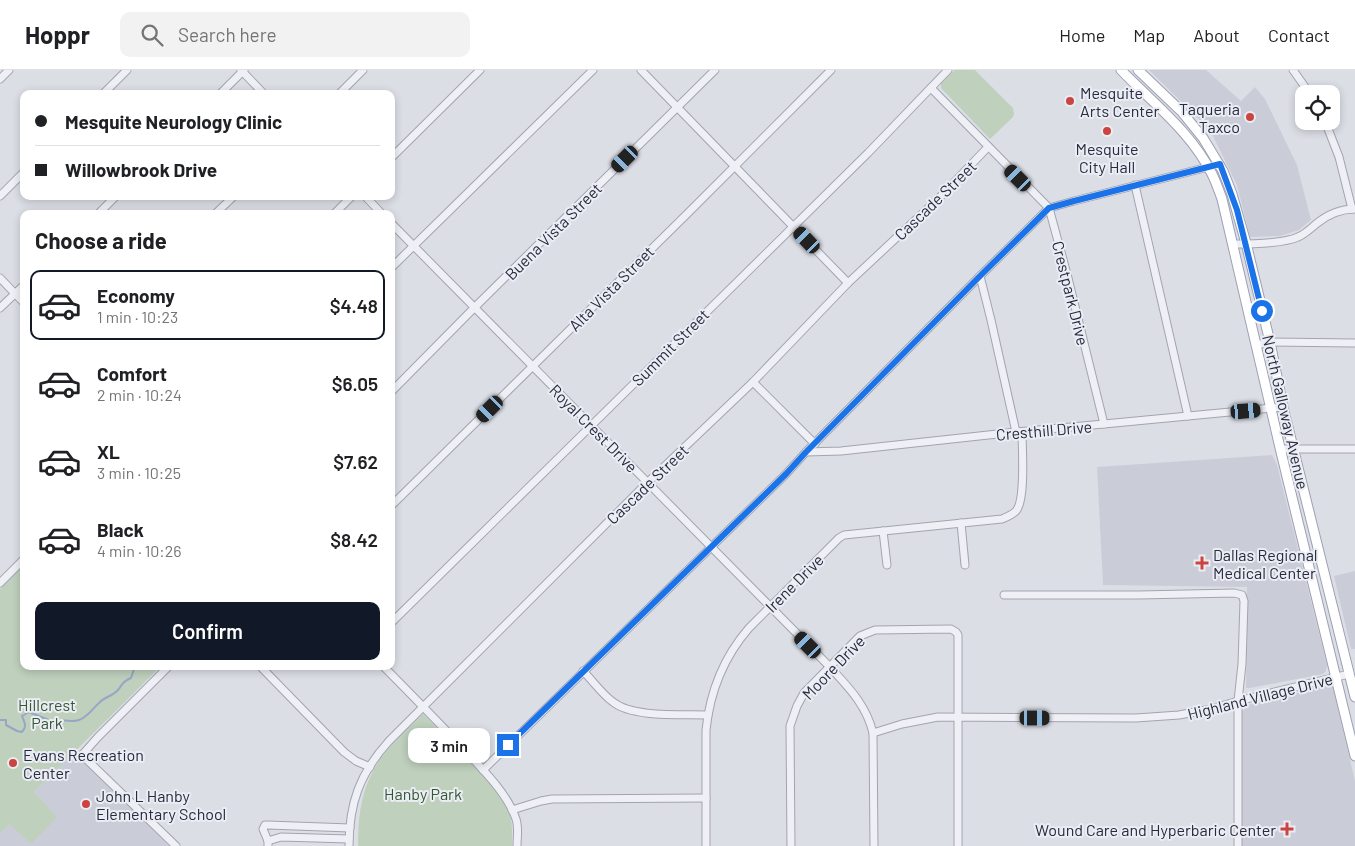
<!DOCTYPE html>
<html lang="en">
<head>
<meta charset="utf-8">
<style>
	:root { --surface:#fff; --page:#f2f2f2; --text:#202124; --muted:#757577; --line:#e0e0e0; --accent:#111827 }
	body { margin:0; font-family:Barlow,sans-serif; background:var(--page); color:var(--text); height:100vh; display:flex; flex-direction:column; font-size:19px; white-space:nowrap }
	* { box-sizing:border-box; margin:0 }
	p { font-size:16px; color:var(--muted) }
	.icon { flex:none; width:28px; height:28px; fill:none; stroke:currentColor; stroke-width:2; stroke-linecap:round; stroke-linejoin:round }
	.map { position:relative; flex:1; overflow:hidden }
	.details { position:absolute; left:20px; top:140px; width:375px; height:460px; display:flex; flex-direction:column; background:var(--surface); border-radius:10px; box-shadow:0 2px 8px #0003 }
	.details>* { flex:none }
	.hud { position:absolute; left:20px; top:20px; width:375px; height:110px; border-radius:10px; box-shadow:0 2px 8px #0003; display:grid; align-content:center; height:110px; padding:0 15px; background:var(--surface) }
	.buttons { position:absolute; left:1295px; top:15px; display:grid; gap:10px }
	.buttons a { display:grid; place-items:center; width:45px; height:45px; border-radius:10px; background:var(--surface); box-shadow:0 2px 8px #0003; font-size:25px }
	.end { position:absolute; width:22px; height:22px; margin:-11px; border:6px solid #1a73e8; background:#fff; box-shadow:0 0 0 2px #fff }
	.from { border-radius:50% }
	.bubble { position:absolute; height:35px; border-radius:10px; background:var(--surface); box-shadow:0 2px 8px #0003; font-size:16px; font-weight:600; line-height:35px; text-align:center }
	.car { position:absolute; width:15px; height:30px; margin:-15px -8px; border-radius:6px; box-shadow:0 0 4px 1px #0007; background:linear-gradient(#222 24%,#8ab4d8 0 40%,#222 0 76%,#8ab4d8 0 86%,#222 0) }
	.hud b { display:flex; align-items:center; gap:18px; height:48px; font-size:19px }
	.hud b+b { border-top:1px solid var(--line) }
	.hud i { width:12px; height:12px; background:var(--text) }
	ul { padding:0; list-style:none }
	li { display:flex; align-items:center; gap:15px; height:70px; margin:0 10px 8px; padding:0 5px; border:2px solid transparent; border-radius:10px }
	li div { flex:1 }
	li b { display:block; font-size:19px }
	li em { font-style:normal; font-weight:600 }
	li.active { border-color:var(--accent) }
	li>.icon { width:45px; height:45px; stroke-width:1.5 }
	h2 { padding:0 15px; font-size:22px; line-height:60px }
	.action { display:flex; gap:10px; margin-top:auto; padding:10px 15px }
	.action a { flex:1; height:58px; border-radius:10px; background:var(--accent); color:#fff; font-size:20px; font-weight:600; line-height:58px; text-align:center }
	header { display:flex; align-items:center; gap:30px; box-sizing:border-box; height:70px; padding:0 25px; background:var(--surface); border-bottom:1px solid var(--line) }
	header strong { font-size:24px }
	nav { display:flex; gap:28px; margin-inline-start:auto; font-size:18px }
	.search { width:350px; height:45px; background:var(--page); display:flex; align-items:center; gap:12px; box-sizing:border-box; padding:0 18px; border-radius:10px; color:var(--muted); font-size:19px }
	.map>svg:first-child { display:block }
	.built { fill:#cacdd8 }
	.green { fill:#bfd0bd }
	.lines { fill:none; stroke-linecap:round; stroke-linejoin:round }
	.stream { stroke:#97a6c6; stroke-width:2 }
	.minor-casing { stroke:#a2a4b0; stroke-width:9 }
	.major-casing { stroke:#9ca0b2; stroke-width:11 }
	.minor { stroke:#eff0f5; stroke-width:7 }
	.major { stroke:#fff; stroke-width:9 }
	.route { stroke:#1a73e8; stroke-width:6 }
	.poi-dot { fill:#cc4440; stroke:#ebedf4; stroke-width:2 }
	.labels { text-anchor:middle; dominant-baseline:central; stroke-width:4; stroke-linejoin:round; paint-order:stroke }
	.poi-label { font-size:16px; fill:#262a3c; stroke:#ebedf4; text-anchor:start }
	.street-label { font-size:16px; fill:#262a3c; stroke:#ebedf4 }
	.park-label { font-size:16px; fill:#345734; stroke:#ebedf4 }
</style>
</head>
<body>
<header>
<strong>Hoppr</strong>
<div class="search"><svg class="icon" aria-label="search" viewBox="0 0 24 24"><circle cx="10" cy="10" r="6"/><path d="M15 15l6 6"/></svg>Search here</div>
<nav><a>Home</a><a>Map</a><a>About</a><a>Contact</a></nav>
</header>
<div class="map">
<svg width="1355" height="776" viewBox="0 0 1355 776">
	<rect width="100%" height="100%" fill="#dcdee6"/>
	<!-- built -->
	<g class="built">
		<polygon points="1149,0 1206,0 1241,31 1255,17 1265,29 1297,95 1311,150 1299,160 1280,166 1250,167 1237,115 1210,60"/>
		<polygon points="1272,385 1277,395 1327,595 1326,601 1323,604 1250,618 1246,618 1247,517 1103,515 1097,397"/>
		<polygon points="1355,501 1355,579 1351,579 1334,506"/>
		<polygon points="1332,614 1355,711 1355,776 1242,776 1241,643 1248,635"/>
		<polygon points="75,681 169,776 0,776 0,763 10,754 56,747 34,722"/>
	</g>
	<!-- green -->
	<g class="green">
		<polygon points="955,0 975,0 1013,38 1014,44 1013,47 990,69 941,18 941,13"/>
		<polygon points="24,495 24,596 161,596 34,722 57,747 31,774 10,754 0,763 0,519"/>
		<path d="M423,644C437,658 452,673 466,688C482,704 501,720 509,742C513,752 512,765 512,776H358C358,751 360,726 372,703C383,680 405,662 423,644Z"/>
	</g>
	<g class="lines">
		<!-- stream -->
		<path class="stream" d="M0,650H6V655L17,661L22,662C27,657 25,653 22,646L29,642L51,651C60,648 70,653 79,650C88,647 93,638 100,632C105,627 112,626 117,621C123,615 121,612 131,608L135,596"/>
		<defs>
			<g id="minor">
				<polyline points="241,0 264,24"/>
				<polyline points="641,0 848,213"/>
				<polyline points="1293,0 1310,24"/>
				<polyline points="0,9 9,0"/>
				<polyline points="931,18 1049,138 1068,208 1104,354"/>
				<polyline points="103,24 127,0"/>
				<polyline points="220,24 244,0"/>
				<polyline points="339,24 363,0"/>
				<polyline points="1325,51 1339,87 1352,139"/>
				<polyline points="391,88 480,0"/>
				<polyline points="1135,115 1188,346"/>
				<polyline points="0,126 24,102"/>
				<polyline points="365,126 382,144"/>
				<polyline points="98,144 116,126"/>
				<polyline points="215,144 234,126"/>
				<polyline points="334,144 352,126"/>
				<path d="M391,153L829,596C848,617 866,634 873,663L874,776"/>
				<path d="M1233,174C1250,174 1283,174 1298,167C1305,164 1310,159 1316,154C1328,144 1340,139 1355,139"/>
				<polyline points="391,198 593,0"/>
				<polyline points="980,206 991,250 1016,362"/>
				<polyline points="0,208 24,233"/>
				<polyline points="0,238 24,215"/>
				<polyline points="1256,275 1270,272 1355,273"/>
				<polyline points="753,312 815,374"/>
				<polyline points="391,322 475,237 715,0"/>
				<polyline points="1281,379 1355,379"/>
				<polyline points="806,382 841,381 1016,362 1104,354 1283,337"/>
				<polyline points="391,436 689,142 831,0"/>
				<polyline points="961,453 965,495"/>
				<polyline points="883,461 887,495"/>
				<polyline points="0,513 24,489"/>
				<polyline points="1004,525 1139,525 1234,523 1242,525 1244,531 1242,594 1238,631 1238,776"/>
				<polyline points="391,553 868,83 948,0"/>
				<polyline points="169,596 98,667 82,685 176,776"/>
				<polyline points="260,596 344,682 356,691 370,697"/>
				<path d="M383,596C410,623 435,649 461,676C480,697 507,722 516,749C519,758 517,767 517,776"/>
				<path d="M583,601C593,611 602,624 613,632C633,648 682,644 708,645"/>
				<polyline points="873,663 902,654 938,647 1136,648 1179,645 1211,639 1238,631 1349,604"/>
				<polyline points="483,700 786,404 806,382 980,206 1049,138 1074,131 1220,94"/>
				<polyline points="512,740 541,731 552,729 706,728"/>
				<polyline points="268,771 281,767 349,769"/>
				<polyline points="268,776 268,771 263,759 265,755 268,755 350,758"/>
				<path d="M349,776C349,733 360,703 389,671L648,412L753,312L848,213L941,126L988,77"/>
				<path d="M706,776V660C710,621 723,588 749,558L839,468L844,465L1002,449C1007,447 1012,445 1016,441C1026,430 1022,378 1022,362"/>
				<polyline points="791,776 790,656 797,636 804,623 860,566 875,560 951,559 956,562 958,565 958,776"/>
			</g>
			<g id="major">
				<path d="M1121,0C1153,33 1191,62 1212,104C1216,112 1219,121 1222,129L1281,382L1355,686"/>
				<polyline points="1138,0 1182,42 1203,68 1223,101 1232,124 1246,173 1270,272 1283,337 1355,627"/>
			</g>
		</defs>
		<!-- minor casing -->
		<use href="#minor" class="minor-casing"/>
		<!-- major casing -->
		<use href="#major" class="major-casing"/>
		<!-- minor -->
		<use href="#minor" class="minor"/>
		<!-- major -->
		<use href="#major" class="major"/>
	</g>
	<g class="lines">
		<!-- route -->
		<polyline class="route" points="508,675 786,404 806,382 980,206 1049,138 1074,131 1220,94 1237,140 1262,241"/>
	</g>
	<!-- markers -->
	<g class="poi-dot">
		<circle cx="1070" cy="31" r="5"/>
		<circle cx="1250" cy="47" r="5"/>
		<circle cx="1107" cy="61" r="5"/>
		<path d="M1199.5 485.5h5v5h5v5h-5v5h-5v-5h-5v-5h5z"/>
		<circle cx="13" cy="693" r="5"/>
		<circle cx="86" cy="734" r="5"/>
		<path d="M1284.5 751.5h5v5h5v5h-5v5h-5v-5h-5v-5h5z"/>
	</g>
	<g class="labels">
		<!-- poi labels -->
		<g class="poi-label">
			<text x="1080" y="22">Mesquite<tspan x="1080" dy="18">Arts Center</tspan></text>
			<text x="1240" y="38" text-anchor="end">Taqueria<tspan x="1240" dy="18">Taxco</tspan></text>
			<text x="1107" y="78" text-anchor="middle">Mesquite<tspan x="1107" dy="18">City Hall</tspan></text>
			<text x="1213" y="484">Dallas Regional<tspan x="1213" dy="18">Medical Center</tspan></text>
			<text x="23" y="684">Evans Recreation<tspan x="23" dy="18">Center</tspan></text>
			<text x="96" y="725">John L Hanby<tspan x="96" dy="18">Elementary School</tspan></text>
			<text x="1276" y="759" text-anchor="end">Wound Care and Hyperbaric Center</text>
		</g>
		<!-- street labels -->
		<g class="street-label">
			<text transform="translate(935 130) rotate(-44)">Cascade Street</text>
			<text transform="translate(553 161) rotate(-45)">Buena Vista Street</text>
			<text transform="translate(611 218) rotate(-45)">Alta Vista Street</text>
			<text transform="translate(1071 223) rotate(76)">Crestpark Drive</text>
			<text transform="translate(670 277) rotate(-45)">Summit Street</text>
			<text transform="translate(1286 342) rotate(77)">North Galloway Avenue</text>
			<text transform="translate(594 358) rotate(45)">Royal Crest Drive</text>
			<text transform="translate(1044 360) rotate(-5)">Cresthill Drive</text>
			<text transform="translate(647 414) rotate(-44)">Cascade Street</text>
			<text transform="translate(794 513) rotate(-45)">Irene Drive</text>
			<text transform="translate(833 597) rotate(-46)">Moore Drive</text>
			<text transform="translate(1260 626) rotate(-14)">Highland Village Drive</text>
		</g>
		<!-- park labels -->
		<g class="park-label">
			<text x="47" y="634">Hillcrest<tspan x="47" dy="18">Park</tspan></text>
			<text x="423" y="723">Hanby Park</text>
		</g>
	</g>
</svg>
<div class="buttons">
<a><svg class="icon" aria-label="locate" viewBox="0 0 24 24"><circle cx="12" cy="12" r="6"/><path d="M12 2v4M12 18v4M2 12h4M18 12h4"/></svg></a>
</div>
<i class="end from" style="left:1262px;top:241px"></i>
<i class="end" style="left:508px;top:675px"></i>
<div class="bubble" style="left:408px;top:658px;width:82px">3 min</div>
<i class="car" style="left:625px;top:89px;rotate:225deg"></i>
<i class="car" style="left:1018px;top:108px;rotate:315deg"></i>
<i class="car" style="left:807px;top:170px;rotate:316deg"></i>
<i class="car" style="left:490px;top:339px;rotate:225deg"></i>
<i class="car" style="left:1246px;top:341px;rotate:85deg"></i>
<i class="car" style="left:808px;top:575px;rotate:315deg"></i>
<i class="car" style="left:1035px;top:648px;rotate:90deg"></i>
<div class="hud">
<b><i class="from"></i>Mesquite Neurology Clinic</b>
<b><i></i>Willowbrook Drive</b>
</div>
<section class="details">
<h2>Choose a ride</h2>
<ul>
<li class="active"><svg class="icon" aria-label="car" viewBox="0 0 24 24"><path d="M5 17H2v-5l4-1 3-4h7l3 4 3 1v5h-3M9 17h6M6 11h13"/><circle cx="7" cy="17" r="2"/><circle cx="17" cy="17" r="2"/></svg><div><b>Economy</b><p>1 min · 10:23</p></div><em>$4.48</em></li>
<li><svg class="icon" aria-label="car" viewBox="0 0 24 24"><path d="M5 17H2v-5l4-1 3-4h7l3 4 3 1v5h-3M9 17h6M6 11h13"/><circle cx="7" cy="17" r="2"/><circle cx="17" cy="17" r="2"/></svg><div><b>Comfort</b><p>2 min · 10:24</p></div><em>$6.05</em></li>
<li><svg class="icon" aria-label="car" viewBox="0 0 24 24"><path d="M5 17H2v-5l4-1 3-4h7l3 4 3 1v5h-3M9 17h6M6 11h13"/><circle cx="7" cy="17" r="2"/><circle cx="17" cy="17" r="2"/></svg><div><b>XL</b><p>3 min · 10:25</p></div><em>$7.62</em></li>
<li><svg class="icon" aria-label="car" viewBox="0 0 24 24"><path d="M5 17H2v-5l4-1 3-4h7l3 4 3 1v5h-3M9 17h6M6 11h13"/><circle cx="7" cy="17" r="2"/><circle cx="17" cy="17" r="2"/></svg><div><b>Black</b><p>4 min · 10:26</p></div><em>$8.42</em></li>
</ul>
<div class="action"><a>Confirm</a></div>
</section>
</div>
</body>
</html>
